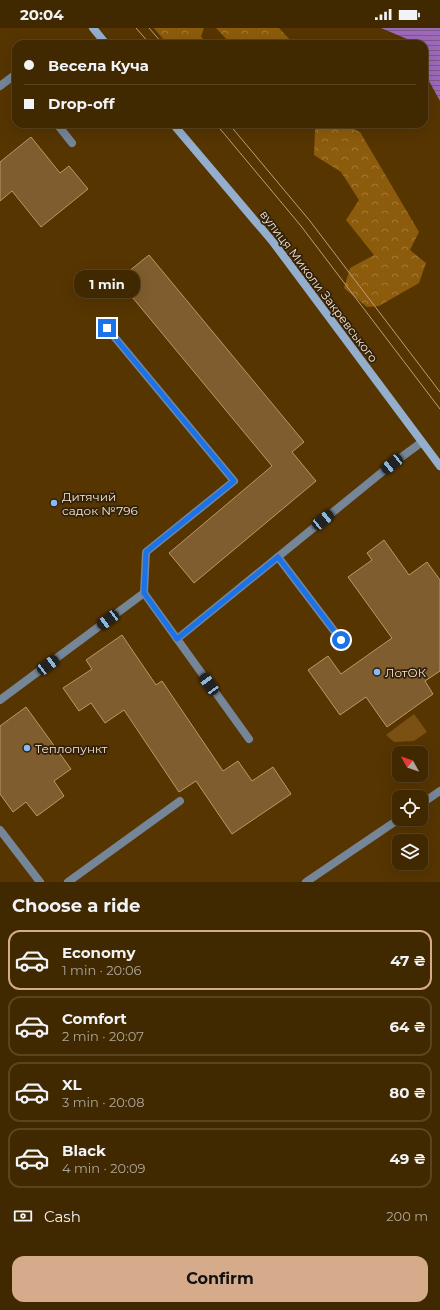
<!DOCTYPE html>
<html lang="en">
<head>
<meta charset="utf-8">
<style>
	:root { --surface:#402800; --page:#4b340f; --text:#f1f3f6; --muted:#aea699; --line:#594422; --accent:#d6ab8b }
	body { margin:0; font-family:Montserrat,sans-serif; background:var(--page); color:var(--text); height:100vh; display:flex; flex-direction:column; font-size:15px; white-space:nowrap }
	* { box-sizing:border-box; margin:0 }
	p { font-size:13px; color:var(--muted) }
	.icon { flex:none; width:22px; height:22px; fill:none; stroke:currentColor; stroke-width:2; stroke-linecap:round; stroke-linejoin:round }
	.map { position:relative; height:854px; overflow:hidden }
	.panel { display:flex; flex-direction:column; background:var(--surface); flex:1 }
	.panel>* { flex:none }
	.hud { position:absolute; left:12px; top:12px; width:416px; height:88px; border-radius:12px; box-shadow:0 4px 16px #0002,0 0 0 1px var(--line); display:grid; align-content:center; height:88px; padding:0 12px; background:var(--surface) }
	.needle { width:26px; rotate:310deg }
	.tools { position:absolute; left:392px; top:718px; display:grid; gap:8px }
	.tools a { display:grid; place-items:center; width:36px; height:36px; border-radius:8px; background:var(--surface); box-shadow:0 4px 16px #0002,0 0 0 1px var(--line); font-size:20px }
	.end { position:absolute; width:18px; height:18px; margin:-9px; border:5px solid #1a73e8; background:#fff; box-shadow:0 0 0 2px #fff }
	.from { border-radius:50% }
	.bubble { position:absolute; height:28px; border-radius:12px; background:var(--surface); box-shadow:0 4px 16px #0002,0 0 0 1px var(--line); font-size:13px; font-weight:700; line-height:28px; text-align:center }
	.car { position:absolute; width:12px; height:24px; margin:-12px -6px; border-radius:5px; box-shadow:0 0 3px 1px #0007; background:linear-gradient(#222 24%,#8ab4d8 0 40%,#222 0 76%,#8ab4d8 0 86%,#222 0) }
	.hud b { display:flex; align-items:center; gap:14px; height:38px; font-size:15px }
	.hud b+b { border-top:1px solid var(--line) }
	.hud i { width:10px; height:10px; background:var(--text) }
	ul { padding:0; list-style:none }
	li { display:flex; align-items:center; gap:12px; height:60px; margin:0 8px 6px; padding:0 4px; border:2px solid var(--line); border-radius:12px }
	li div { flex:1 }
	li b { display:block; font-size:15px }
	li em { font-style:normal; font-weight:700 }
	li.on { border-color:var(--accent) }
	li>.icon { width:36px; height:36px; stroke-width:1.5 }
	h2 { padding:0 12px; font-size:18px; line-height:48px }
	.pay { display:flex; align-items:center; gap:10px; height:44px; padding:0 12px; font-size:15px }
	.pay p { margin-inline-start:auto }
	.action { display:flex; gap:8px; margin-top:auto; padding:8px 12px }
	.action a { flex:1; height:46px; border-radius:12px; background:var(--accent); color:#111; font-size:16px; font-weight:700; line-height:46px; text-align:center }
	.status { display:flex; justify-content:space-between; align-items:center; height:28px; padding:0 20px; background:var(--surface); direction:ltr }
	.status svg { height:11px; fill:currentColor }
	.map>svg:first-child { display:block }
	.grass { fill:#7a5113 }
	.forest { fill:url(#forest-crowns) }
	.water { fill:url(#water-rules) }
	.building { fill:#805d2e; stroke:#bc9767 }
	.lines { fill:none; stroke-linecap:round; stroke-linejoin:round }
	.lane { stroke:#758699; stroke-width:8 }
	.street { stroke:#758699; stroke-width:8 }
	.secondary { stroke:#94aecd; stroke-width:8 }
	.tram { stroke:#b9a07c; stroke-width:1 }
	.route { stroke:#1a73e8; stroke-width:5 }
	.poi-dot { fill:#85bbfb; stroke:#30210d; stroke-width:1.5 }
	.labels { text-anchor:middle; dominant-baseline:central; stroke-width:3.5; stroke-linejoin:round; paint-order:stroke }
	.street-label { font-size:12px; fill:#f8e4cb; stroke:#30210d }
	.poi-label { font-size:12px; fill:#f8e4cb; stroke:#30210d; text-anchor:start }
</style>
</head>
<body>
<div class="status"><b>20:04</b><svg viewBox="0 0 49 12"><path d="M0 12V9h3v3zM5 12V6h3v6zM10 12V3h3v9zM15 12V0h3v12zM26 1h20v11H26zM47 4h2v5h-2z"/></svg></div>
<div class="map">
<svg width="440" height="854" viewBox="0 0 440 854">
	<defs>
		<pattern id="forest-crowns" width="20" height="18" patternUnits="userSpaceOnUse"><rect width="20" height="18" fill="#8c5c0c"/><path d="M2 6a3 3 0 1 1 6 0M12 15a3 3 0 1 1 6 0" fill="none" stroke="#a37b39"/></pattern>
		<pattern id="water-rules" width="6" height="5" patternUnits="userSpaceOnUse"><rect width="6" height="5" fill="#9e69bb"/><path d="M0 2.5h6" fill="none" stroke="#7c5a89"/></pattern>
	</defs>
	<rect width="100%" height="100%" fill="#563500"/>
	<!-- grass -->
	<polygon class="grass" points="414,686 427,704 414,713 394,714 386,707"/>
	<!-- forest -->
	<g class="forest">
		<polygon points="154,0 204,0 201,8 206,16 167,16"/>
		<polygon points="216,0 279,0 294,16 231,16"/>
		<polygon points="323,96 342,96 360,104 419,204 410,222 426,235 419,255 379,278 367,279 344,260 350,240 374,227 346,192 359,172 341,144 314,127 315,102"/>
	</g>
	<!-- water -->
	<polygon class="water" points="381,0 440,0 440,73 424,44 424,16 409,16 407,11"/>
	<!-- building -->
	<g class="building">
		<polygon points="31,109 60,145 69,138 88,161 41,199 12,163 0,173 0,134"/>
		<polygon points="149,227 304,414 292,424 316,453 194,555 169,525 272,438 118,252"/>
		<polygon points="384,512 409,547 427,534 440,552 440,643 425,653 433,666 387,699 366,669 340,687 308,642 328,628 341,646 392,610 348,549 372,532 367,525"/>
		<polygon points="122,607 156,657 162,653 223,743 238,733 252,753 273,739 291,766 232,806 196,753 179,764 124,682 105,695 91,675 79,683 63,660 92,641 86,632"/>
		<polygon points="26,679 71,741 54,753 64,768 37,788 26,774 13,784 0,766 0,698"/>
	</g>
	<g class="lines">
		<!-- lane -->
		<g class="lane">
			<polyline points="0,58 16,46"/>
			<polyline points="57,96 72,115"/>
			<polyline points="107,300 234,453 146,524 144,565 249,711"/>
			<polyline points="278,529 341,612"/>
			<polyline points="177,611 392,436 422,414"/>
			<polyline points="0,672 144,565"/>
			<polyline points="0,802 40,854"/>
			<polyline points="68,854 180,773"/>
		</g>
		<!-- street -->
		<g class="street">
			<polyline points="421,776 440,763"/>
			<polyline points="306,854 399,791"/>
		</g>
		<!-- secondary -->
		<g class="secondary">
			<polyline points="93,0 106,16"/>
			<polyline points="173,96 273,214 440,438"/>
		</g>
		<!-- tram -->
		<g class="tram">
			<polyline points="136,0 150,16"/>
			<polyline points="149,0 163,16"/>
			<polyline points="216,96 301,198 440,381"/>
			<polyline points="229,96 310,193 440,364"/>
		</g>
	</g>
	<g class="lines">
		<!-- route -->
		<polyline class="route" points="107,300 234,453 146,524 144,565 177,611 278,529 341,612"/>
	</g>
	<!-- markers -->
	<g class="poi-dot">
		<circle cx="54" cy="475" r="4"/>
		<circle cx="377" cy="644" r="4"/>
		<circle cx="27" cy="720" r="4"/>
	</g>
	<g class="labels">
		<!-- street labels -->
		<g class="street-label">
			<text transform="translate(319 258) rotate(53)">вулиця Миколи Закревського</text>
		</g>
		<!-- poi labels -->
		<g class="poi-label">
			<text x="62" y="468">Дитячий<tspan x="62" dy="14">садок №796</tspan></text>
			<text x="385" y="644">ЛотОК</text>
			<text x="35" y="720">Теплопункт</text>
		</g>
	</g>
</svg>
<div class="tools">
<a><svg class="needle" viewBox="-14 -14 28 28"><path d="M0-13l5 13h-10z" fill="#e53935"/><path d="M0 13l5-13h-10z" fill="#aea699"/></svg></a>
<a><svg class="icon" aria-label="locate" viewBox="0 0 24 24"><circle cx="12" cy="12" r="6"/><path d="M12 2v4M12 18v4M2 12h4M18 12h4"/></svg></a>
<a><svg class="icon" aria-label="layers" viewBox="0 0 24 24"><path d="M12 4l9 5-9 5-9-5zM3 14l9 5 9-5"/></svg></a>
</div>
<i class="end from" style="left:341px;top:612px"></i>
<i class="end" style="left:107px;top:300px"></i>
<div class="bubble" style="left:74px;top:242px;width:66px">1 min</div>
<i class="car" style="left:392px;top:436px;rotate:231deg"></i>
<i class="car" style="left:323px;top:492px;rotate:51deg"></i>
<i class="car" style="left:108px;top:592px;rotate:233deg"></i>
<i class="car" style="left:48px;top:637px;rotate:53deg"></i>
<i class="car" style="left:209px;top:656px;rotate:324deg"></i>
<div class="hud">
<b><i class="from"></i>Весела Куча</b>
<b><i></i>Drop-off</b>
</div>
</div>
<section class="panel">
<h2>Choose a ride</h2>
<ul>
<li class="on"><svg class="icon" aria-label="car" viewBox="0 0 24 24"><path d="M5 17H2v-5l4-1 3-4h7l3 4 3 1v5h-3M9 17h6M6 11h13"/><circle cx="7" cy="17" r="2"/><circle cx="17" cy="17" r="2"/></svg><div><b>Economy</b><p>1 min · 20:06</p></div><em>47 ₴</em></li>
<li><svg class="icon" aria-label="car" viewBox="0 0 24 24"><path d="M5 17H2v-5l4-1 3-4h7l3 4 3 1v5h-3M9 17h6M6 11h13"/><circle cx="7" cy="17" r="2"/><circle cx="17" cy="17" r="2"/></svg><div><b>Comfort</b><p>2 min · 20:07</p></div><em>64 ₴</em></li>
<li><svg class="icon" aria-label="car" viewBox="0 0 24 24"><path d="M5 17H2v-5l4-1 3-4h7l3 4 3 1v5h-3M9 17h6M6 11h13"/><circle cx="7" cy="17" r="2"/><circle cx="17" cy="17" r="2"/></svg><div><b>XL</b><p>3 min · 20:08</p></div><em>80 ₴</em></li>
<li><svg class="icon" aria-label="car" viewBox="0 0 24 24"><path d="M5 17H2v-5l4-1 3-4h7l3 4 3 1v5h-3M9 17h6M6 11h13"/><circle cx="7" cy="17" r="2"/><circle cx="17" cy="17" r="2"/></svg><div><b>Black</b><p>4 min · 20:09</p></div><em>49 ₴</em></li>
</ul>
<div class="pay"><svg class="icon" aria-label="cash" viewBox="0 0 24 24"><path d="M3 7h18v10H3z"/><circle cx="12" cy="12" r="2"/></svg>Cash<p>200 m</p></div>
<div class="action"><a>Confirm</a></div>
</section>
</body>
</html>
